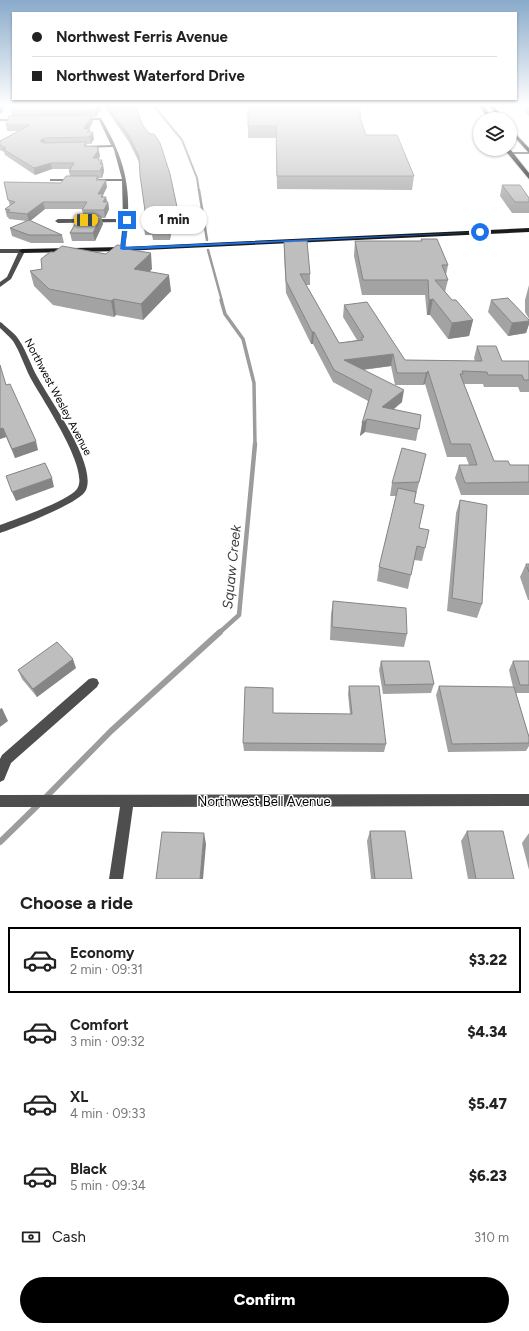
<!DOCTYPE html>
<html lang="en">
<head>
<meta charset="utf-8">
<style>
	:root { --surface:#fff; --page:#f6f6f6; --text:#222; --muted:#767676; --line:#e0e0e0; --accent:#000 }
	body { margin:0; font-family:Figtree,sans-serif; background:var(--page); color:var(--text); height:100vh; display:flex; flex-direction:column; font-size:15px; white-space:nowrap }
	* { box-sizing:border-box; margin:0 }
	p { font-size:13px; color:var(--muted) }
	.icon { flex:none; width:22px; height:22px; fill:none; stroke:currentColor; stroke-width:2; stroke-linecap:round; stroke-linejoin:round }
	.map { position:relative; height:879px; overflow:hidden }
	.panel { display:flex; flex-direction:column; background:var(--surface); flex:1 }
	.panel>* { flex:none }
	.top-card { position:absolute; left:12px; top:12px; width:505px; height:88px; border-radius:0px; box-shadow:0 1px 3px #0004; display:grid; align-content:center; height:88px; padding:0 20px; background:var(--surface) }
	.fabs { position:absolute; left:473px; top:112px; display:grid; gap:8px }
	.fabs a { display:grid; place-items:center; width:44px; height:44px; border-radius:50%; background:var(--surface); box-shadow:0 1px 3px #0004; font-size:20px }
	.end { position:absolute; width:18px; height:18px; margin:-9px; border:5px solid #1a73e8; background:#fff; box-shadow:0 0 0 2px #fff }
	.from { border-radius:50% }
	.bubble { position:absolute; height:28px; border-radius:14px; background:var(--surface); box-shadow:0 1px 3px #0004; font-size:13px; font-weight:800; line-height:28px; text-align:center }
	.car { position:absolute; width:12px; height:24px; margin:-12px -6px; border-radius:5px; box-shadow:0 0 3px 1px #0007; background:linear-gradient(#f5c518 24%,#345 0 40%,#f5c518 0 76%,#345 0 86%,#f5c518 0) }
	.top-card b { display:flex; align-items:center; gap:14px; height:38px; font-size:15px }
	.top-card b+b { border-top:1px solid var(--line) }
	.top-card i { width:10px; height:10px; background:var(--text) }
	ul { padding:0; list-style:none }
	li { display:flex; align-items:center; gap:12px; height:66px; margin:0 8px 6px; padding:0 12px; border:2px solid transparent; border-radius:0px }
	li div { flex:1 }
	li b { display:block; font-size:15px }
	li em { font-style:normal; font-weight:800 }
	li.current { border-color:var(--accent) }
	li>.icon { width:36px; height:36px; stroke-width:1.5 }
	h2 { padding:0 20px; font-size:18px; line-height:48px }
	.pay { display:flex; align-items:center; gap:10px; height:44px; padding:0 20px; font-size:15px }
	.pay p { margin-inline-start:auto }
	.primary-button { display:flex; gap:8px; margin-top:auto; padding:8px 20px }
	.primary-button a { flex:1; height:46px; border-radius:24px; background:var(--accent); color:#fff; font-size:16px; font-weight:800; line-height:46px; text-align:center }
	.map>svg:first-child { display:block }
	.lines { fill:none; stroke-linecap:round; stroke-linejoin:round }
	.stream-far4 { stroke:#9c9c9c; stroke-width:2 }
	.stream-far3 { stroke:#9c9c9c; stroke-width:2.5 }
	.stream-far2 { stroke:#9c9c9c; stroke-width:3.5 }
	.stream-far1 { stroke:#9c9c9c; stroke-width:4.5 }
	.stream { stroke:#9c9c9c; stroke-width:6 }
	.primary-casing { stroke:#dbdbdb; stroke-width:2 }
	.street { fill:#4e4e4e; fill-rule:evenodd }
	.secondary { fill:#1b1b1b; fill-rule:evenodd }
	.primary { fill:#000; fill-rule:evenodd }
	.wall { fill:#a3a3a3 }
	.shaded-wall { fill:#858585 }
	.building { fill:#bebebe; stroke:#858585 }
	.route { fill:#1a73e8 }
	.labels { text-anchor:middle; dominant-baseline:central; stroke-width:3; stroke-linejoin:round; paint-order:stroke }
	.street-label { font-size:11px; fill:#000; stroke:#fff }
	.near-street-label { font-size:13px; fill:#000; stroke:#fff }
	.near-water-label { font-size:14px; font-style:italic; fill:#3d3d3d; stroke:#fff }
</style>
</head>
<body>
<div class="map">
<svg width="529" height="879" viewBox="0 0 529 879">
	<rect width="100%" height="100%" fill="#fff"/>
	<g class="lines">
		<!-- stream-far4 -->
		<polyline class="stream-far4" points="154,106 182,140 197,178 199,191"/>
		<!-- stream-far3 -->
		<g class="stream-far3">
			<polyline points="199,190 207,240"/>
			<polyline points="208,250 222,301"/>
		</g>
		<!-- stream-far2 -->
		<polyline class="stream-far2" points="221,300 225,314 243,339 254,383 255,445"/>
		<!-- stream-far1 -->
		<polyline class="stream-far1" points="219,633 239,615 255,444"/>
		<!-- stream -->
		<g class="stream">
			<polyline points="44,799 111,731 220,632"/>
			<polyline points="0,842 39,804"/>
		</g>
		<defs>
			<g id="primary">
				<polygon points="479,106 484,106 493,119 489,119"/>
				<polygon points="489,106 494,106 504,119 499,119"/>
				<polygon points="510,128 529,148 529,153 510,132"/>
				<polygon points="504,149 510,149 529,173 529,179"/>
			</g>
		</defs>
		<!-- primary casing -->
		<use href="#primary" class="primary-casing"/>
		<!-- street -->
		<g class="street">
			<polygon points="0,106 4,106 2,113 0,114"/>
			<path d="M83,118H101C121,153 130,178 128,219L130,220L128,221L125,250L120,249L123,222L58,223L55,221L58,219H123L122,181H95L93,180L95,179H122L114,150L113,147L81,148L82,146L111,145L99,120H82Z"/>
			<polygon points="0,119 17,119 19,120 17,121 0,121"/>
			<polygon points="510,152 529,152 529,154 509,154 509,152"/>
			<polygon points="52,179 74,179 76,180 74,181 50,181 50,179"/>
			<polygon points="0,249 22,249 25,251 11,279 0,287 0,282 7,277 18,253 0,253"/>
			<path d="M0,322L2,323C8,329 15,333 19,340C27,352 31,366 38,378C51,402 97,464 86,490C81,503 15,528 0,533V525C16,519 68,501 77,489C91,470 40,396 30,377C24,365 20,352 13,341C9,336 4,332 0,328Z"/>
			<polygon points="93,678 97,679 99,683 97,687 11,763 4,780 0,782 0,759 2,755 89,679"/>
			<polygon points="529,794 529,806 133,807 123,879 109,879 120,807 0,807 0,795"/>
		</g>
		<!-- secondary -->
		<polygon class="secondary" points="529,228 529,232 123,251 22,253 19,251 22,249 123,247"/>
		<!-- primary -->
		<use href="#primary" class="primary"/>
	</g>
	<!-- wall -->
	<g class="wall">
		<polygon points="103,106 96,117 92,117 93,122 89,129 90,129 90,132 94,139 91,144 87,144 87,146 98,147 100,156 99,158 99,160 102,164 104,171 102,178 99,178 99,180 107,187 103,195 103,197 106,197 107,202 108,202 109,209 105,218 101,218 103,224 95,241 72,241 70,233 84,217 82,210 83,209 45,209 30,221 62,235 64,243 31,243 12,236 10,228 27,221 9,219 8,217 7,217 5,209 10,206 4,182 61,183 70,176 69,171 70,169 52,169 35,175 5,155 4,152 0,150 0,141 18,131 7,131 6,125 12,116 11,111"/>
		<polygon points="104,106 134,106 143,126 177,207 178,221 172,222 170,240 153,240 152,235 145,235 144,227 146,218 139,162 129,142"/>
		<polygon points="248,106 361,114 361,120 366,135 414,176 412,190 277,189 276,138 248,138"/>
		<polygon points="527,107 529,107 529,116 525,112"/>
		<polygon points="502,185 529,198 529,213 512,213 500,196"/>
		<polygon points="421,239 448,265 446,275 448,280 445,292 452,300 473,320 469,336 448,339 430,315 427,315 425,295 362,295 354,256 355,241 421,241"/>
		<polygon points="284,242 310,274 310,285 306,285 339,343 357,340 343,317 344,305 405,360 475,361 474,358 477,346 502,361 529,361 529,392 520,392 518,387 484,387 483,384 464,384 494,461 510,465 529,465 529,495 461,495 455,478 459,465 469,465 466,457 447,457 425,384 423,385 395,385 391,366 363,370 402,402 393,410 421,415 416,441 365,432 360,436 368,401 333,382 313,344 311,344 286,293 284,253"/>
		<polygon points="126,249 152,269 149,272 171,291 143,320 116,315 114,317 53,305 34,286 30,271 42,269 54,252 106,254"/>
		<polygon points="529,285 529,319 525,312 525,300"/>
		<polygon points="491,300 529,320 529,324 526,333 508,336 488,312"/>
		<polygon points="0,365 6,385 38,450 15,458 6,437 0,439"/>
		<polygon points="423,467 414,503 419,528 425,548 422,561 414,560 408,589 377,581 379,567 396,496 390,496 392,483"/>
		<polygon points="460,500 482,604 477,618 447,611 456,513"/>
		<polygon points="526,564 529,564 529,600 528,600 520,577"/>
		<polygon points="333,601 407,634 404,647 330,640 331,614"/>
		<polygon points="381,661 434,684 431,693 383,694 379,670"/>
		<polygon points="513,661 529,661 529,693 516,693 529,737 529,746 526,751 448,752 436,695 439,686 513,687 509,670"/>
		<polygon points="76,668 37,697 22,679 18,670"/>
		<polygon points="349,686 386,744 384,752 244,751 243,743 273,713 350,714 348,694"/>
		<polygon points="370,831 412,879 371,879 367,841"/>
		<polygon points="467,831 514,879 468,879 461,841"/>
		<polygon points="529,833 529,870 522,843"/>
	</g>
	<!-- shaded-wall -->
	<g class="shaded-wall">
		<polygon points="98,106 103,106 96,117 95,111"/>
		<polygon points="361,114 360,126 359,115"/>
		<polygon points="92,115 93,122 85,135 84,129"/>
		<polygon points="93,132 94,139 91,144 89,137"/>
		<polygon points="44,138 45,144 40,141"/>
		<polygon points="98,147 100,156 95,165 93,158"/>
		<polygon points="102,160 103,166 103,164 104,171 102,178 100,164"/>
		<polygon points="51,163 52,169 35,175 34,168"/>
		<polygon points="106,180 107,187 103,195 104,201 106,197 107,204 108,202 109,209 105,218 104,210 98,194"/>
		<polygon points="43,202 45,209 29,222 27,214"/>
		<polygon points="171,214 172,222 170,240 169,232"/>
		<polygon points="101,216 103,224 95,241 93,233"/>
		<polygon points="151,253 152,269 136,284 134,269"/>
		<polygon points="169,275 171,291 143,320 141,304"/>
		<polygon points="114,299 116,315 114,317 111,301"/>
		<polygon points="433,299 430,315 427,315 429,300"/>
		<polygon points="473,320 469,336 448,339 452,323"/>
		<polygon points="529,321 529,324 526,333 508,336 512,323"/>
		<polygon points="312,332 314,332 313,344 311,344"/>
		<polygon points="393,354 391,366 343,372 344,360"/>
		<polygon points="428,371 425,384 423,385 426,373"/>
		<polygon points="404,390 402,402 380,420 382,407"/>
		<polygon points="367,419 365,432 360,436 362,423"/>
		<polygon points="3,428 6,437 0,439 0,429"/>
		<polygon points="36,441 38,450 15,458 12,449"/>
		<polygon points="52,478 54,487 16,501 12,492"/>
		<polygon points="73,659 76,668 37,697 33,689"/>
		<polygon points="2,708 8,721 0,727 0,709"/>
		<polygon points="204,833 206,844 203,879 200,879"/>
	</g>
	<!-- building -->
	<g class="building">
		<polygon points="12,106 98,106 95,111 11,111"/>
		<polygon points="107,106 134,106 136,108 143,126 150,134 154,134 160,143 170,174 177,207 177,214 171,214 169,232 152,232 153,227 144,227 146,218 140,175 139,157 129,136"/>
		<polygon points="248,106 359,106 361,114 359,115 366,135 397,135 414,176 277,176 276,126 248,126"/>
		<polygon points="92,115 84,129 90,129 87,132 93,132 89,137 44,138 40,141 44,143 86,142 84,146 98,147 97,149 99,149 93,158 99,158 98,160 102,160 100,164 103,164 100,171 69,171 74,163 51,163 34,168 3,149 6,148 0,145 0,141 30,125 6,125 9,116"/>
		<polygon points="66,176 98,176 96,180 106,180 98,194 103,194 101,197 106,197 103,202 108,202 104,210 82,210 87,202 43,202 27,214 7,212 10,210 5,209 15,202 8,200 4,182 61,183"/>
		<polygon points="502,185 520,185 529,198 529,202 515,202"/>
		<polygon points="101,216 93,233 70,233 79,217"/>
		<polygon points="29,220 62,235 29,235 10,228"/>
		<polygon points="421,239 437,239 448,265 442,265 448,280 435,280 452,300 456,300 473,320 452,323 433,299 429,300 428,280 363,280 355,241 422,241"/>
		<polygon points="307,241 310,274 300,274 339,343 363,340 361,338 364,337 344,305 367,302 405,360 482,361 477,346 496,346 502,361 529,361 529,380 524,380 522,375 488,375 487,372 462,371 463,374 460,374 494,461 508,461 510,465 529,465 529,482 465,483 459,465 477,465 470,444 451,444 428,371 426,373 397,373 393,354 344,360 404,390 382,407 421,415 419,429 367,419 362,423 372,390 334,370 314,332 312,332 286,281 284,242"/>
		<polygon points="117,245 126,246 126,249 151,253 134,269 169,275 141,304 114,299 111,301 49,289 30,271 42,269 41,259 50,252 54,252 62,246 106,254"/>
		<polygon points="508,298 529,320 529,321 512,323 491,300"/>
		<polygon points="0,365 6,385 10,384 36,441 12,449 3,428 0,429"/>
		<polygon points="402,448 426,454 419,482 392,483"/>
		<polygon points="45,463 52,478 12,492 6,476"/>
		<polygon points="398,488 416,492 414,503 424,505 419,528 429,530 425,548 417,546 411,575 379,567"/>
		<polygon points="460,500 487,505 482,604 452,598"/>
		<polygon points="526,564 529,564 529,572"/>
		<polygon points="333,601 406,608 407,634 332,627"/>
		<polygon points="57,642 73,659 33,689 18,670"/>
		<polygon points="381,661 429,661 434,684 385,685"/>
		<polygon points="513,661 529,661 529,685 520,685"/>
		<polygon points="349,686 379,686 386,744 243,743 245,687 273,688 273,713 352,714"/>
		<polygon points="439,686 514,687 529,737 529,743 452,744"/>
		<polygon points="370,831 405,831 412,879 375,879"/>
		<polygon points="467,831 503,831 514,879 476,879"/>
		<polygon points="162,832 204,833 200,879 156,879"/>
	</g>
	<!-- sky -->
	<linearGradient id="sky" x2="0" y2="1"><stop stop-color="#89aaca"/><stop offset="0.46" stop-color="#fff"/><stop offset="1" stop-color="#fff" stop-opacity="0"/></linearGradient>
	<rect width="529" height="229" fill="url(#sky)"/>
	<!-- route -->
	<polygon class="route" points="127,218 129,220 125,247 482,232 123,250 120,249 125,220"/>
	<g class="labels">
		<!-- street labels -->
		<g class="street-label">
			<text transform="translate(58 397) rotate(62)">Northwest Wesley Avenue</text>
		</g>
		<!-- near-street labels -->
		<g class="near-street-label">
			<text x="264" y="801">Northwest Bell Avenue</text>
		</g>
		<!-- near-water labels -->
		<g class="near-water-label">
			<text transform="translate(232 567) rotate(-84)">Squaw Creek</text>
		</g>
	</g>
</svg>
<div class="fabs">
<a><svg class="icon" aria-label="layers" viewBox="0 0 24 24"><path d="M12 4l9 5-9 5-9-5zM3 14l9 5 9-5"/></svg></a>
</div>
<i class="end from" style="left:480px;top:232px"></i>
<i class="end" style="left:127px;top:220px"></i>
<div class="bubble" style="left:141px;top:206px;width:66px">1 min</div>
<i class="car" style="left:86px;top:220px;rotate:89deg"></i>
<div class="top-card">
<b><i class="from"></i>Northwest Ferris Avenue</b>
<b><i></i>Northwest Waterford Drive</b>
</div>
</div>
<section class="panel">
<h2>Choose a ride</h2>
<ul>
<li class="current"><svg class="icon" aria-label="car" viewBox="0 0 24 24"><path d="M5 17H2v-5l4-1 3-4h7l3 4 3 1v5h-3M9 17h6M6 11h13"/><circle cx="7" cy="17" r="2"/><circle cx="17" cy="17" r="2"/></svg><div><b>Economy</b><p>2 min · 09:31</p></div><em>$3.22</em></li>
<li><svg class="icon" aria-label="car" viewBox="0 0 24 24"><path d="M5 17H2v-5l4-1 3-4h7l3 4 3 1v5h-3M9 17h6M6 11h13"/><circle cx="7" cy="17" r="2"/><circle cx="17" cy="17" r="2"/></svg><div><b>Comfort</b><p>3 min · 09:32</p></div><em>$4.34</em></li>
<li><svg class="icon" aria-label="car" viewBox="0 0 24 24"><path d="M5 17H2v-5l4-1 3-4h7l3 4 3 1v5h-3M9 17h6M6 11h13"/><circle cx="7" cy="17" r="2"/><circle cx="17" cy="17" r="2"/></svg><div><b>XL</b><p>4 min · 09:33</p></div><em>$5.47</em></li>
<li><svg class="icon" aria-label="car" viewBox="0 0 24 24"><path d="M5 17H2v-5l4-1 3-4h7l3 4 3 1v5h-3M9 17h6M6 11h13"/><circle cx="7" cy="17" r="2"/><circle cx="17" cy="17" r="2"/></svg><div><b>Black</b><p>5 min · 09:34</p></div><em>$6.23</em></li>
</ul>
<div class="pay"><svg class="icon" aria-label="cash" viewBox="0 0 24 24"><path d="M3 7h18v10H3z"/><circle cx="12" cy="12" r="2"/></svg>Cash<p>310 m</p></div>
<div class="primary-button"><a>Confirm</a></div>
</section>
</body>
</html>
